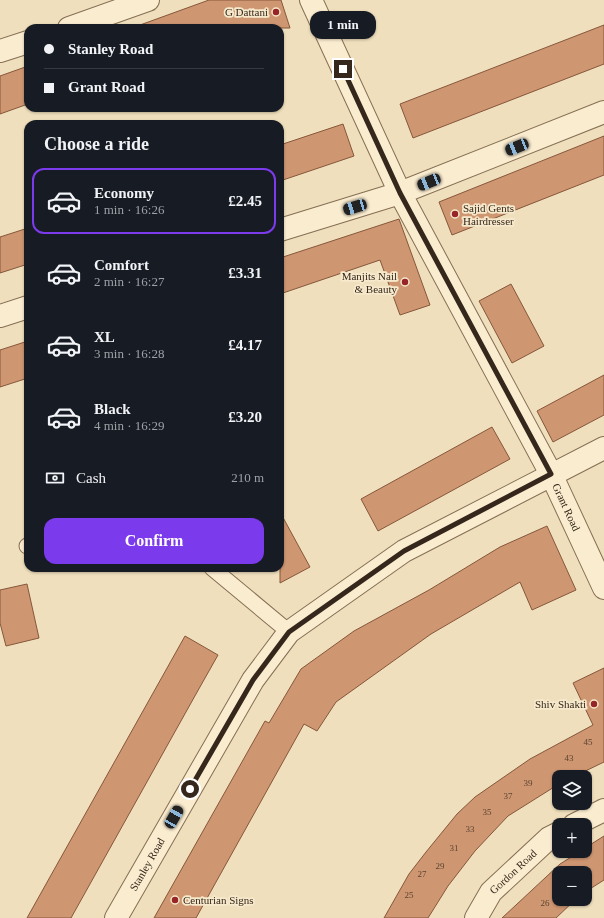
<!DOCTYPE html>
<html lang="en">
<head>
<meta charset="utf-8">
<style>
	:root { --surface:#171b24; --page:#242831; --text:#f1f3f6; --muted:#9ea1a6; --line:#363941; --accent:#7c3aed }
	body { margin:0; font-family:Georgia,serif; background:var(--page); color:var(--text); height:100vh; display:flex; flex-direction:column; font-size:15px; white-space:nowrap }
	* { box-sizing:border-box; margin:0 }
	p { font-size:13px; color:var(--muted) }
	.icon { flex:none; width:22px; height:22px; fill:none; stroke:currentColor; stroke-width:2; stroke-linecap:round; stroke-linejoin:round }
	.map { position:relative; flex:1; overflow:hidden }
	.details { position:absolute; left:24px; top:120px; width:260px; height:452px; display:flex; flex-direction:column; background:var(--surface); border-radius:12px; box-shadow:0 1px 3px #0004 }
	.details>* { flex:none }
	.guide { position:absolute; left:24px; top:24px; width:260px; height:88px; border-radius:12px; box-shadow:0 1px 3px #0004; display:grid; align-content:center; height:88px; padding:0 20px; background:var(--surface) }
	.controls { position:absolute; left:552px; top:770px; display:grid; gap:8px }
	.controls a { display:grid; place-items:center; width:40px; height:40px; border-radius:8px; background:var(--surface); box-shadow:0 1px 3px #0004; font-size:20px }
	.end { position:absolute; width:18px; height:18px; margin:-9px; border:5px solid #35271b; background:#fff; box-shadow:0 0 0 2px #fff }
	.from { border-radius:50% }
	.bubble { position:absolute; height:28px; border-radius:12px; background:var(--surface); box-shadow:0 1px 3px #0004; font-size:13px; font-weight:700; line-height:28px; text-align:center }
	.car { position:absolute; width:12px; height:24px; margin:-12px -6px; border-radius:5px; box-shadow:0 0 3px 1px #0007; background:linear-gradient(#222 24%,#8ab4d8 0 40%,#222 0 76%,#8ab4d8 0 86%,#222 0) }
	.guide b { display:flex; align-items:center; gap:14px; height:38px; font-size:15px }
	.guide b+b { border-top:1px solid var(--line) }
	.guide i { width:10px; height:10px; background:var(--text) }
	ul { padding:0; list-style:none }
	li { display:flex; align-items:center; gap:12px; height:66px; margin:0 8px 6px; padding:0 12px; border:2px solid transparent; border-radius:12px }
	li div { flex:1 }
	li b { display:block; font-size:15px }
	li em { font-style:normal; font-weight:700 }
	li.on { border-color:var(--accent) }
	li>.icon { width:36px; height:36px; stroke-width:1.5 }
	h2 { padding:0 20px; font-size:18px; line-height:48px }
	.pay { display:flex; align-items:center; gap:10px; height:44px; padding:0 20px; font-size:15px }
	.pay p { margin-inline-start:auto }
	.button { display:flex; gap:8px; margin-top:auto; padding:8px 20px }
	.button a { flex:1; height:46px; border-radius:12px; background:var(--accent); color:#fff; font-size:16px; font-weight:700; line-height:46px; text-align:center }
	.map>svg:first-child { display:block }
	.building { fill:#ce9671; stroke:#86573b }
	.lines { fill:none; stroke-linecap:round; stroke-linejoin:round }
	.lane-casing { stroke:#866f55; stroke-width:17 }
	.street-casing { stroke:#866f55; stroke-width:24 }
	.lane { stroke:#faeccf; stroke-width:15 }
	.street { stroke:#faeccf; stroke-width:22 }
	.route { stroke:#35271b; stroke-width:5 }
	.poi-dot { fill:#972427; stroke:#f6e9cc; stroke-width:1.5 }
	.labels { text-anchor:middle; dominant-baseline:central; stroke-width:3.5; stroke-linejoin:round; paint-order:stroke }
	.number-label { font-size:9px; fill:#5b4330 }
	.poi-label { font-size:11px; fill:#35271b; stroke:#f6e9cc; text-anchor:end }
	.street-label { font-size:11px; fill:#35271b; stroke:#f6e9cc }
</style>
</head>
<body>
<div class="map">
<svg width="604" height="918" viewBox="0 0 604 918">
	<rect width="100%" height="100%" fill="#efdfbc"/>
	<!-- building -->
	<g class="building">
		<polygon points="209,0 281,0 290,28 140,28 140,25"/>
		<polygon points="604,25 604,64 413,138 400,104"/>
		<polygon points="28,66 28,104 0,114 0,76"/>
		<polygon points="343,124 354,156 280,181 280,145"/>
		<polygon points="604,136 604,175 452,235 439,202"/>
		<polygon points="399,219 430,305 400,315 380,260 280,294 280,258"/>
		<polygon points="28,228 28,264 0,273 0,237"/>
		<polygon points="511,284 544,346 512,363 479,301"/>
		<polygon points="28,341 28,378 0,387 0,350"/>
		<polygon points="604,375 604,415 553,442 537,411"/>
		<polygon points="492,427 510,459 378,531 361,499"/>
		<polygon points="280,512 310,567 280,583"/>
		<polygon points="547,526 576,590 532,610 520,582 431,634 336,702 317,731 304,724 196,918 154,918 265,721 269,723 301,669 354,631 429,590 500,547"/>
		<polygon points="27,584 39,638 6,646 0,623 0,590"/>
		<polygon points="185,636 218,655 196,694 71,918 27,918"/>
		<polygon points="604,668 604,762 573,777 559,777 559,784 508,816 475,851 448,886 428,918 384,918 409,874 426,852 457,814 475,797 530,759 593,725 573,683"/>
		<polygon points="604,836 604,880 585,892 585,873 559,873 559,899 576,899 556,918 502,918 560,864 581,851 585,851 585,848"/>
	</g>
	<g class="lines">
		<defs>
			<g id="lane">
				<polyline points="27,546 28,546"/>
				<polyline points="212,568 289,632"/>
			</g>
			<g id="street">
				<path id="s1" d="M311,0L400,193L551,474L604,588"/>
				<polyline points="69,28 148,0"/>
				<polyline points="0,51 28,42"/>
				<polyline points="280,230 400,193 604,112"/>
				<polyline points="0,316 28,307"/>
				<polyline points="574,825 604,810"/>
				<path id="s2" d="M116,918L253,680L289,632L404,551L604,448"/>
				<path id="s3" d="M476,918L491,892L549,838L559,833"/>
			</g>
		</defs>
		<!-- lane casing -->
		<use href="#lane" class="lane-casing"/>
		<!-- street casing -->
		<use href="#street" class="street-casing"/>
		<!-- lane -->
		<use href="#lane" class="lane"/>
		<!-- street -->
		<use href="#street" class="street"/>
	</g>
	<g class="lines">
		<!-- route -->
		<polyline class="route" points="190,789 253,680 289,632 404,551 551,474 400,193 343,69"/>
	</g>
	<!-- markers -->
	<g class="poi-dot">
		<circle cx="276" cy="12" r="4"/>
		<circle cx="455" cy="214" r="4"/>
		<circle cx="405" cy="282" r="4"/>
		<circle cx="594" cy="704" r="4"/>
		<circle cx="175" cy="900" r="4"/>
	</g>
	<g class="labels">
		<!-- number labels -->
		<g class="number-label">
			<text x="588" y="742">45</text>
			<text x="569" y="758">43</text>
			<text x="528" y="783">39</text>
			<text x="508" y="796">37</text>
			<text x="487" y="812">35</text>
			<text x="470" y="829">33</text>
			<text x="454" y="848">31</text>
			<text x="440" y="866">29</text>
			<text x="422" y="874">27</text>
			<text x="409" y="895">25</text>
			<text x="545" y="903">26</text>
		</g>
		<!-- poi labels -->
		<g class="poi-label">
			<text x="268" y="12">G Dattani</text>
			<text x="463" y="208" text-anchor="start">Sajid Gents<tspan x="463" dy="13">Hairdresser</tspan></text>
			<text x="397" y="276">Manjits Nail<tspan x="397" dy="13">&amp; Beauty</tspan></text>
			<text x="586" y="704">Shiv Shakti</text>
			<text x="183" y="900" text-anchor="start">Centurian Signs</text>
		</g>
		<!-- street labels -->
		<g class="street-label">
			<text stroke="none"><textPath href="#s1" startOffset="568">Grant Road</textPath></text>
			<text stroke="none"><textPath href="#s2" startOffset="62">Stanley Road</textPath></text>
			<text stroke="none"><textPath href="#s3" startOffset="60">Gordon Road</textPath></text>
		</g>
	</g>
</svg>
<div class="controls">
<a><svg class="icon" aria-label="layers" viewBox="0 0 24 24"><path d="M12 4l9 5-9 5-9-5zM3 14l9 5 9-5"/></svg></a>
<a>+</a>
<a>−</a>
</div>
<i class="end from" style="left:190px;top:789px"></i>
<i class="end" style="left:343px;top:69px"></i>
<div class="bubble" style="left:310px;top:11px;width:66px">1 min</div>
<i class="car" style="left:517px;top:147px;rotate:248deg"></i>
<i class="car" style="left:429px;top:182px;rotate:248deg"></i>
<i class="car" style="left:355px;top:207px;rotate:253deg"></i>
<i class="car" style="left:174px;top:817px;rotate:30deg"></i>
<div class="guide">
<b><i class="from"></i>Stanley Road</b>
<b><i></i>Grant Road</b>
</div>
<section class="details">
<h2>Choose a ride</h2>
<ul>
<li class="on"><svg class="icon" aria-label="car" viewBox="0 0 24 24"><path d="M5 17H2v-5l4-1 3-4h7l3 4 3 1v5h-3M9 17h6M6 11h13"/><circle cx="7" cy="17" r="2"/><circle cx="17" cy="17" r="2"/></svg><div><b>Economy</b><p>1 min · 16:26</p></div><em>£2.45</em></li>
<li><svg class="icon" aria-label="car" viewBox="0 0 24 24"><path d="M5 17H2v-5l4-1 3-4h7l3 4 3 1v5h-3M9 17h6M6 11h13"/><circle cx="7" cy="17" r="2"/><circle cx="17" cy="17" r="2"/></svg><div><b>Comfort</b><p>2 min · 16:27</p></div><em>£3.31</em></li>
<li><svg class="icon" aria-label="car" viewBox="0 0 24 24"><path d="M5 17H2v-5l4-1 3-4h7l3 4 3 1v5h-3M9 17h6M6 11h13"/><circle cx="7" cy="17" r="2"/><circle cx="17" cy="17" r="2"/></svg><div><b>XL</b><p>3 min · 16:28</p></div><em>£4.17</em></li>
<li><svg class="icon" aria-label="car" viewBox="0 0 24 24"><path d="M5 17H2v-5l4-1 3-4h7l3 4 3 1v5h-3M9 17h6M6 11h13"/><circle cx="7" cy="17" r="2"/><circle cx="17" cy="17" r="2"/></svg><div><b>Black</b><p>4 min · 16:29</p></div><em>£3.20</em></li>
</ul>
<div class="pay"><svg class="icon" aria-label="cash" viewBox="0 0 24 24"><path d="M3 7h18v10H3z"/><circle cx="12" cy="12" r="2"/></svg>Cash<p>210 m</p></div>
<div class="button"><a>Confirm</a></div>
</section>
</div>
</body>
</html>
